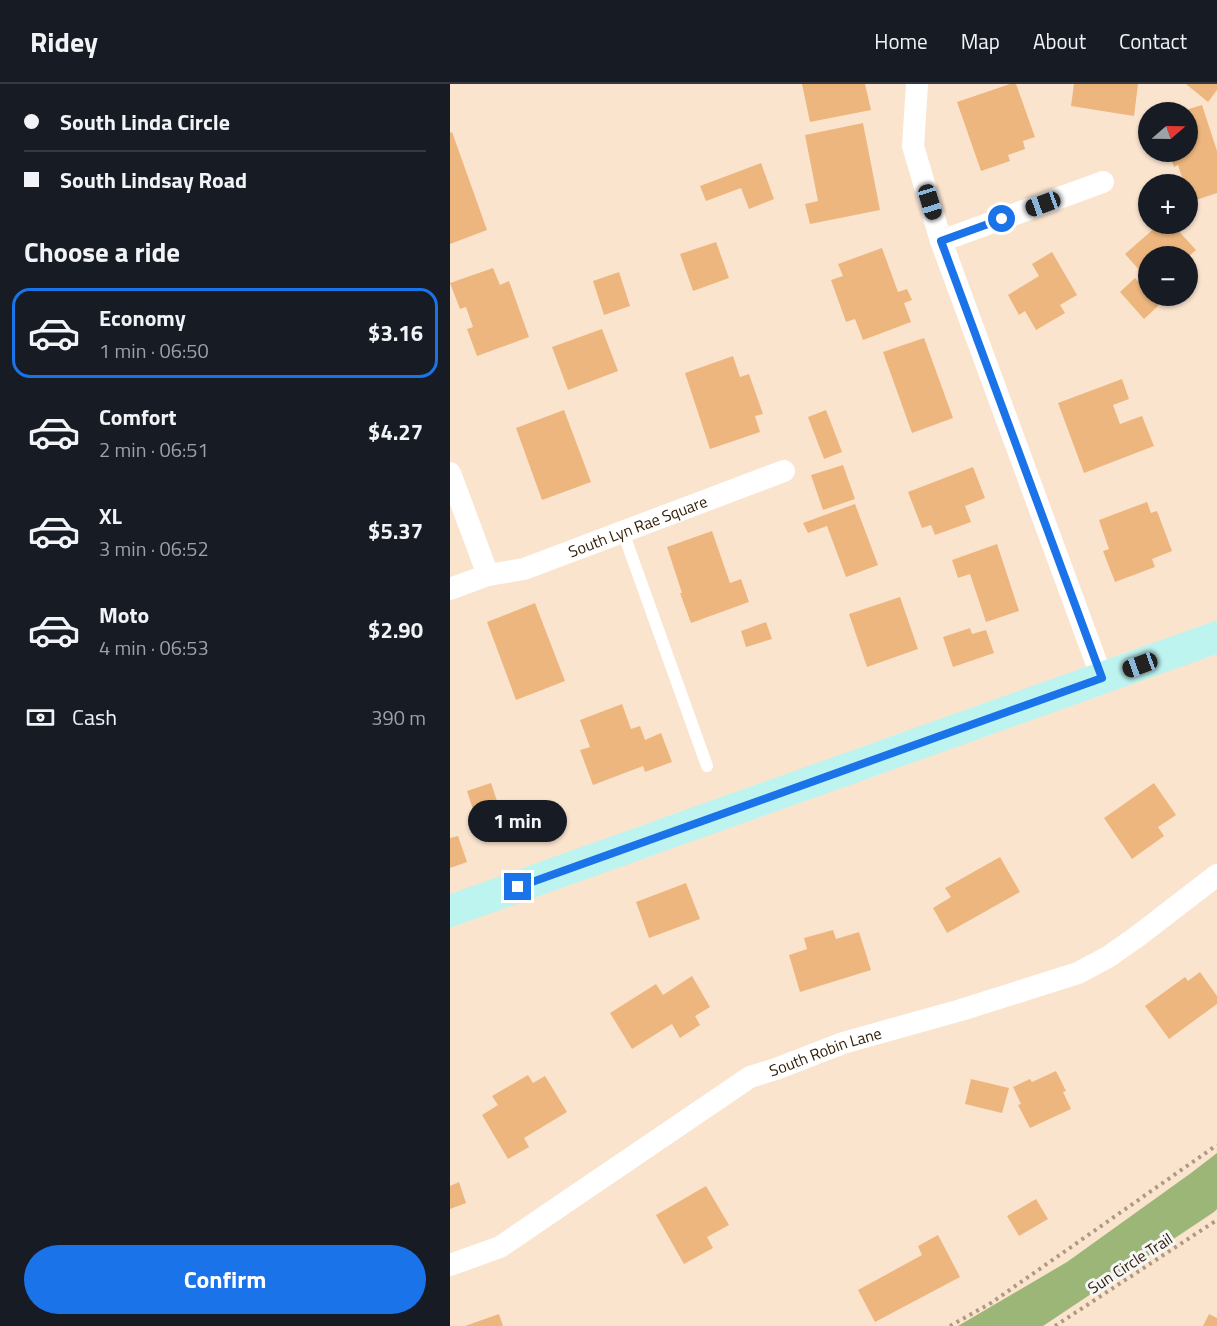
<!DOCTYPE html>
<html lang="en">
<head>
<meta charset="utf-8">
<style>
	:root { --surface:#171b24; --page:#242831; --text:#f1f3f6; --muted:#9ea1a6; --line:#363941; --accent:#1a73e8 }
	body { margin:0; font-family:"Titillium Web",sans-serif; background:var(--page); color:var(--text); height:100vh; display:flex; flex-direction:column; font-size:22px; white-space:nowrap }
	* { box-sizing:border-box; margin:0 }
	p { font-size:20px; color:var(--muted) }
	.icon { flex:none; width:33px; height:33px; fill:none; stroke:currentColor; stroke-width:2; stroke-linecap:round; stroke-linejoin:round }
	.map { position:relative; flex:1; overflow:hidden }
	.side { display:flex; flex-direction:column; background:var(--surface); width:450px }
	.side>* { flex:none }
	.guide { display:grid; align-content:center; height:132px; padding:0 24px; background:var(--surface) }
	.needle { width:39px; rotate:70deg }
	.controls { position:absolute; left:688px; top:18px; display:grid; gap:12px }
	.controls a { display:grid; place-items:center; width:60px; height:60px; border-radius:50%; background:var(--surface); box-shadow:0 2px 4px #0004; font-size:30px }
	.end { position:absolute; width:27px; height:27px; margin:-14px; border:8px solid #1a73e8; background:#fff; box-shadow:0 0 0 3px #fff }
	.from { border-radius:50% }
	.bubble { position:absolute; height:42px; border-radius:21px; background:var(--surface); box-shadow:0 2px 4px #0004; font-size:20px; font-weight:700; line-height:42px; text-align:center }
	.car { position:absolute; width:18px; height:36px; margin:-18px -9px; border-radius:8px; box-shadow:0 0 4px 2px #0007; background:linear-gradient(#222 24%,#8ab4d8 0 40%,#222 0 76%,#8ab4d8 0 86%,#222 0) }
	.guide b { display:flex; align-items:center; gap:21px; height:57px; font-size:22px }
	.guide b+b { border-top:2px solid var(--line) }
	.guide i { width:15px; height:15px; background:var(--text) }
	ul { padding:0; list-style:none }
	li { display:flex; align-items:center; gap:18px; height:90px; margin:0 12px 9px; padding:0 12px; border:3px solid transparent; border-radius:18px }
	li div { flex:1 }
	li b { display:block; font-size:22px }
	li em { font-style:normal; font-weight:700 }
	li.on { border-color:var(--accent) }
	li>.icon { width:54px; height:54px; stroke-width:1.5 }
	h2 { padding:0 24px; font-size:27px; line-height:72px }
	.pay { display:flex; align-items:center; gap:15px; height:66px; padding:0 24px; font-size:22px }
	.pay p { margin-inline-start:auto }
	.cta { display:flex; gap:12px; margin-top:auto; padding:12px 24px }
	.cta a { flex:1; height:69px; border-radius:36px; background:var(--accent); color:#fff; font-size:24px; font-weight:700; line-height:69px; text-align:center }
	header { display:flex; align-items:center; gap:36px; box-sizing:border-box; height:84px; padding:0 30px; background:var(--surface); border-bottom:2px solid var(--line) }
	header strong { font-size:28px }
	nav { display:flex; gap:33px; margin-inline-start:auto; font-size:21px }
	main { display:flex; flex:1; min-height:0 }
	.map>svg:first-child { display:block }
	.water { fill:#9cb677 }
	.building { fill:#edb67e }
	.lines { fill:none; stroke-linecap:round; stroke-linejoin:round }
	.path { stroke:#ae9982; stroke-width:4; stroke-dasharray:3 4.5; stroke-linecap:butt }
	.service { stroke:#fff; stroke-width:12 }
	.minor { stroke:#fff; stroke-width:22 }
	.secondary { stroke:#bef4f0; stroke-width:32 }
	.route { stroke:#1a73e8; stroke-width:8 }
	.labels { text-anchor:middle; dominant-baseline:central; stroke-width:6; stroke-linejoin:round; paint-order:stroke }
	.street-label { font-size:16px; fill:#301c05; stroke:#f6f6f6 }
</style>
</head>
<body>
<header>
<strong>Ridey</strong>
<nav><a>Home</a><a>Map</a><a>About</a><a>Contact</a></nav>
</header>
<main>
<section class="side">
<div class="guide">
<b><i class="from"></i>South Linda Circle</b>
<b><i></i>South Lindsay Road</b>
</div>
<h2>Choose a ride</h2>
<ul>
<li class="on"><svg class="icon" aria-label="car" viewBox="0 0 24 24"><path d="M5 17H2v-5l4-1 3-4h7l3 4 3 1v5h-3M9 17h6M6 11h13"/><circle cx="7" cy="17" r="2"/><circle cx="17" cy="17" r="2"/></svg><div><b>Economy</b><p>1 min · 06:50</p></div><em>$3.16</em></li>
<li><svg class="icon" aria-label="car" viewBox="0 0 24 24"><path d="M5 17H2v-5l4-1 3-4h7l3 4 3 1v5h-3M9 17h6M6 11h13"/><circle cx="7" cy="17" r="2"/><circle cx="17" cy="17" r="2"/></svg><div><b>Comfort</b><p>2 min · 06:51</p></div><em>$4.27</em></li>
<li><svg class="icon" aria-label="car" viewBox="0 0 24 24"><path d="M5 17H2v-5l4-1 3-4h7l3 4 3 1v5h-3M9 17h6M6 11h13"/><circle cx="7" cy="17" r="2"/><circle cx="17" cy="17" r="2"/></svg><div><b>XL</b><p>3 min · 06:52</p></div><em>$5.37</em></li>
<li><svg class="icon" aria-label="car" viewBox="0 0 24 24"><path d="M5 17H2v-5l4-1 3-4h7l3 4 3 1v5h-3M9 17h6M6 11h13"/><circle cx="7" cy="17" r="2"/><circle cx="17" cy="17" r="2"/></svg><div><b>Moto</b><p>4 min · 06:53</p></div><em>$2.90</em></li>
</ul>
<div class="pay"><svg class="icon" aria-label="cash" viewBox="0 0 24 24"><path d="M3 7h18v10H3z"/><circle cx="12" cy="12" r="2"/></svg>Cash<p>390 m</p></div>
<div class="cta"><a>Confirm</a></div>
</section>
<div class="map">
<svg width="767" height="1242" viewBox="0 0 767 1242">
	<rect width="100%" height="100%" fill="#fbe4ce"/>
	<!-- water -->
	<polygon class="water" points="767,1069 767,1125 764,1128 593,1242 508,1242 617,1178 741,1089"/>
	<!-- building -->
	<g class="building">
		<polygon points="352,0 415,0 421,26 360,38"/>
		<polygon points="560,0 566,0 585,53 573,57 575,65 558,71 560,77 531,87 507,18"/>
		<polygon points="624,0 688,0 684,32 621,22"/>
		<polygon points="736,0 767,0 767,6 758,18"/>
		<polygon points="752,21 767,67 767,109 740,118 738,113 738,100 734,100 728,81 724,83 719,68 738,68 738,28 729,28"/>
		<polygon points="413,39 430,126 360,140 355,120 368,117 355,51"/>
		<polygon points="2,48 37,146 0,160 0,49"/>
		<polygon points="311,79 324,115 299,125 291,104 256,117 250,102"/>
		<polygon points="707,142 714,150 724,142 746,166 739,172 699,172 699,197 675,170"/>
		<polygon points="266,158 279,194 243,207 230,170"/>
		<polygon points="432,164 448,208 457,205 462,216 454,219 461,238 413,256 405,235 396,238 381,196 393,192 388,180"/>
		<polygon points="602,168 627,211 610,221 615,229 586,246 575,227 569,231 558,211 589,192 582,180"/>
		<polygon points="43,184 50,201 59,197 79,253 27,272 17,245 23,243 16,223 10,225 0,199"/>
		<polygon points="169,188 180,222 154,231 143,197"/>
		<polygon points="685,194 699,210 699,212 709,221 694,235 670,208"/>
		<polygon points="152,245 168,287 118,306 102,263"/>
		<polygon points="474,254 503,334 462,349 433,268"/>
		<polygon points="283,272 290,293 299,290 313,330 305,332 310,348 260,365 235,289"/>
		<polygon points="672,295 679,315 663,321 670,340 692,332 704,362 634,389 608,319"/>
		<polygon points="114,326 141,398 92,416 66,344"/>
		<polygon points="376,326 392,368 374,375 358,333"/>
		<polygon points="393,381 405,415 373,426 361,391"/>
		<polygon points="523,383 535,414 515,422 521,438 485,451 481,441 472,444 458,408"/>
		<polygon points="697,418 701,429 707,427 722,467 702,475 705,483 665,498 653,467 659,465 649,436"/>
		<polygon points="405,420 428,481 396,493 377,442 358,449 353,439"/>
		<polygon points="262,447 280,499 291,495 299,518 241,539 230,509 232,509 217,463"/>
		<polygon points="547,460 569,527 536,538 520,490 508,494 502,476"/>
		<polygon points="450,513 468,565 417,583 399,530"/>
		<polygon points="85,519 115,597 66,616 37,538"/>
		<polygon points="316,538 322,555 296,563 291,547"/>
		<polygon points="520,544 522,550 536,546 544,569 503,583 493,553"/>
		<polygon points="172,620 181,645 190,642 195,656 211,649 222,678 195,688 193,682 143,701 130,666 140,663 130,636"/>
		<polygon points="41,699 57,747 33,756 17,707"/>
		<polygon points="704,699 726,731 708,743 714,752 682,775 654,734"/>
		<polygon points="8,752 17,778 0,784 0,754"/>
		<polygon points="550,773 570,808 497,849 483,824 501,813 495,804"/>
		<polygon points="236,799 250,835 199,854 186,818"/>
		<polygon points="383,846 386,855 409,848 421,886 350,908 339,871 357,865 354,854"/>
		<polygon points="750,888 767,912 767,920 719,955 695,922 735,893 738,897"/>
		<polygon points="242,892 260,923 245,932 250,941 230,954 222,940 182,965 160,929 206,900 213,911"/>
		<polygon points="606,987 616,1007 613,1008 621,1025 580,1044 568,1021 571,1020 563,1003 580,995 582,998"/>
		<polygon points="78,991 83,999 95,992 117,1028 74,1054 79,1063 58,1075 32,1031 48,1021 42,1012"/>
		<polygon points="521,995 559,1004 552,1029 515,1020"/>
		<polygon points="9,1098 16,1119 0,1125 0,1102"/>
		<polygon points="256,1102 279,1141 257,1153 263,1164 234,1180 206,1131"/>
		<polygon points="586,1115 598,1135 569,1152 557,1132"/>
		<polygon points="488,1151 510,1193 425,1238 408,1206 472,1171 468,1162"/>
		<polygon points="49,1230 53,1242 15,1242"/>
		<polygon points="759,1230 767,1234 767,1242 753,1242"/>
	</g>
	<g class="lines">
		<!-- path -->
		<g class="path">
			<polyline points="500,1242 541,1219 767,1061"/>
			<polyline points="605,1242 767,1136"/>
		</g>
		<!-- service -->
		<polyline class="service" points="173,448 257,682"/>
		<!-- minor -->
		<g class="minor">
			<polyline points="467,0 463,62 491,157 652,594"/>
			<polyline points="491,157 653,98"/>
			<polyline points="0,389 38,491 0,505"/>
			<path id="s1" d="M38,491L74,485L334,387"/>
			<path id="s2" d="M0,1181L50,1163L300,993L326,985L393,959L511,926L628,889L658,873L688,852L767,791"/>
		</g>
		<!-- secondary -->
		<polyline class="secondary" points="0,827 767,553"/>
	</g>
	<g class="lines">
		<!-- route -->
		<polyline class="route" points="68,803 652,594 491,157 552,135"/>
	</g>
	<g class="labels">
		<!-- street labels -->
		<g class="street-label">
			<text stroke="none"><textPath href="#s1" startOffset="158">South Lyn Rae Square</textPath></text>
			<text stroke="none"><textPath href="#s2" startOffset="435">South Robin Lane</textPath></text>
			<text transform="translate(680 1179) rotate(-33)">Sun Circle Trail</text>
		</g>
	</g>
</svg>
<div class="controls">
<a><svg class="needle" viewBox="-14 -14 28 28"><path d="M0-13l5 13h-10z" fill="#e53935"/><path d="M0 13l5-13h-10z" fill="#9ea1a6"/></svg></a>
<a>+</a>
<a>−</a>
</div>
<i class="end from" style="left:552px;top:135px"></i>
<i class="end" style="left:68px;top:803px"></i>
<div class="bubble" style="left:18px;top:716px;width:99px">1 min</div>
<i class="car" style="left:480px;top:118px;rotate:163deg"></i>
<i class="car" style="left:593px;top:120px;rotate:250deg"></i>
<i class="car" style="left:690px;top:581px;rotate:250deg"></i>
</div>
</main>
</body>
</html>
